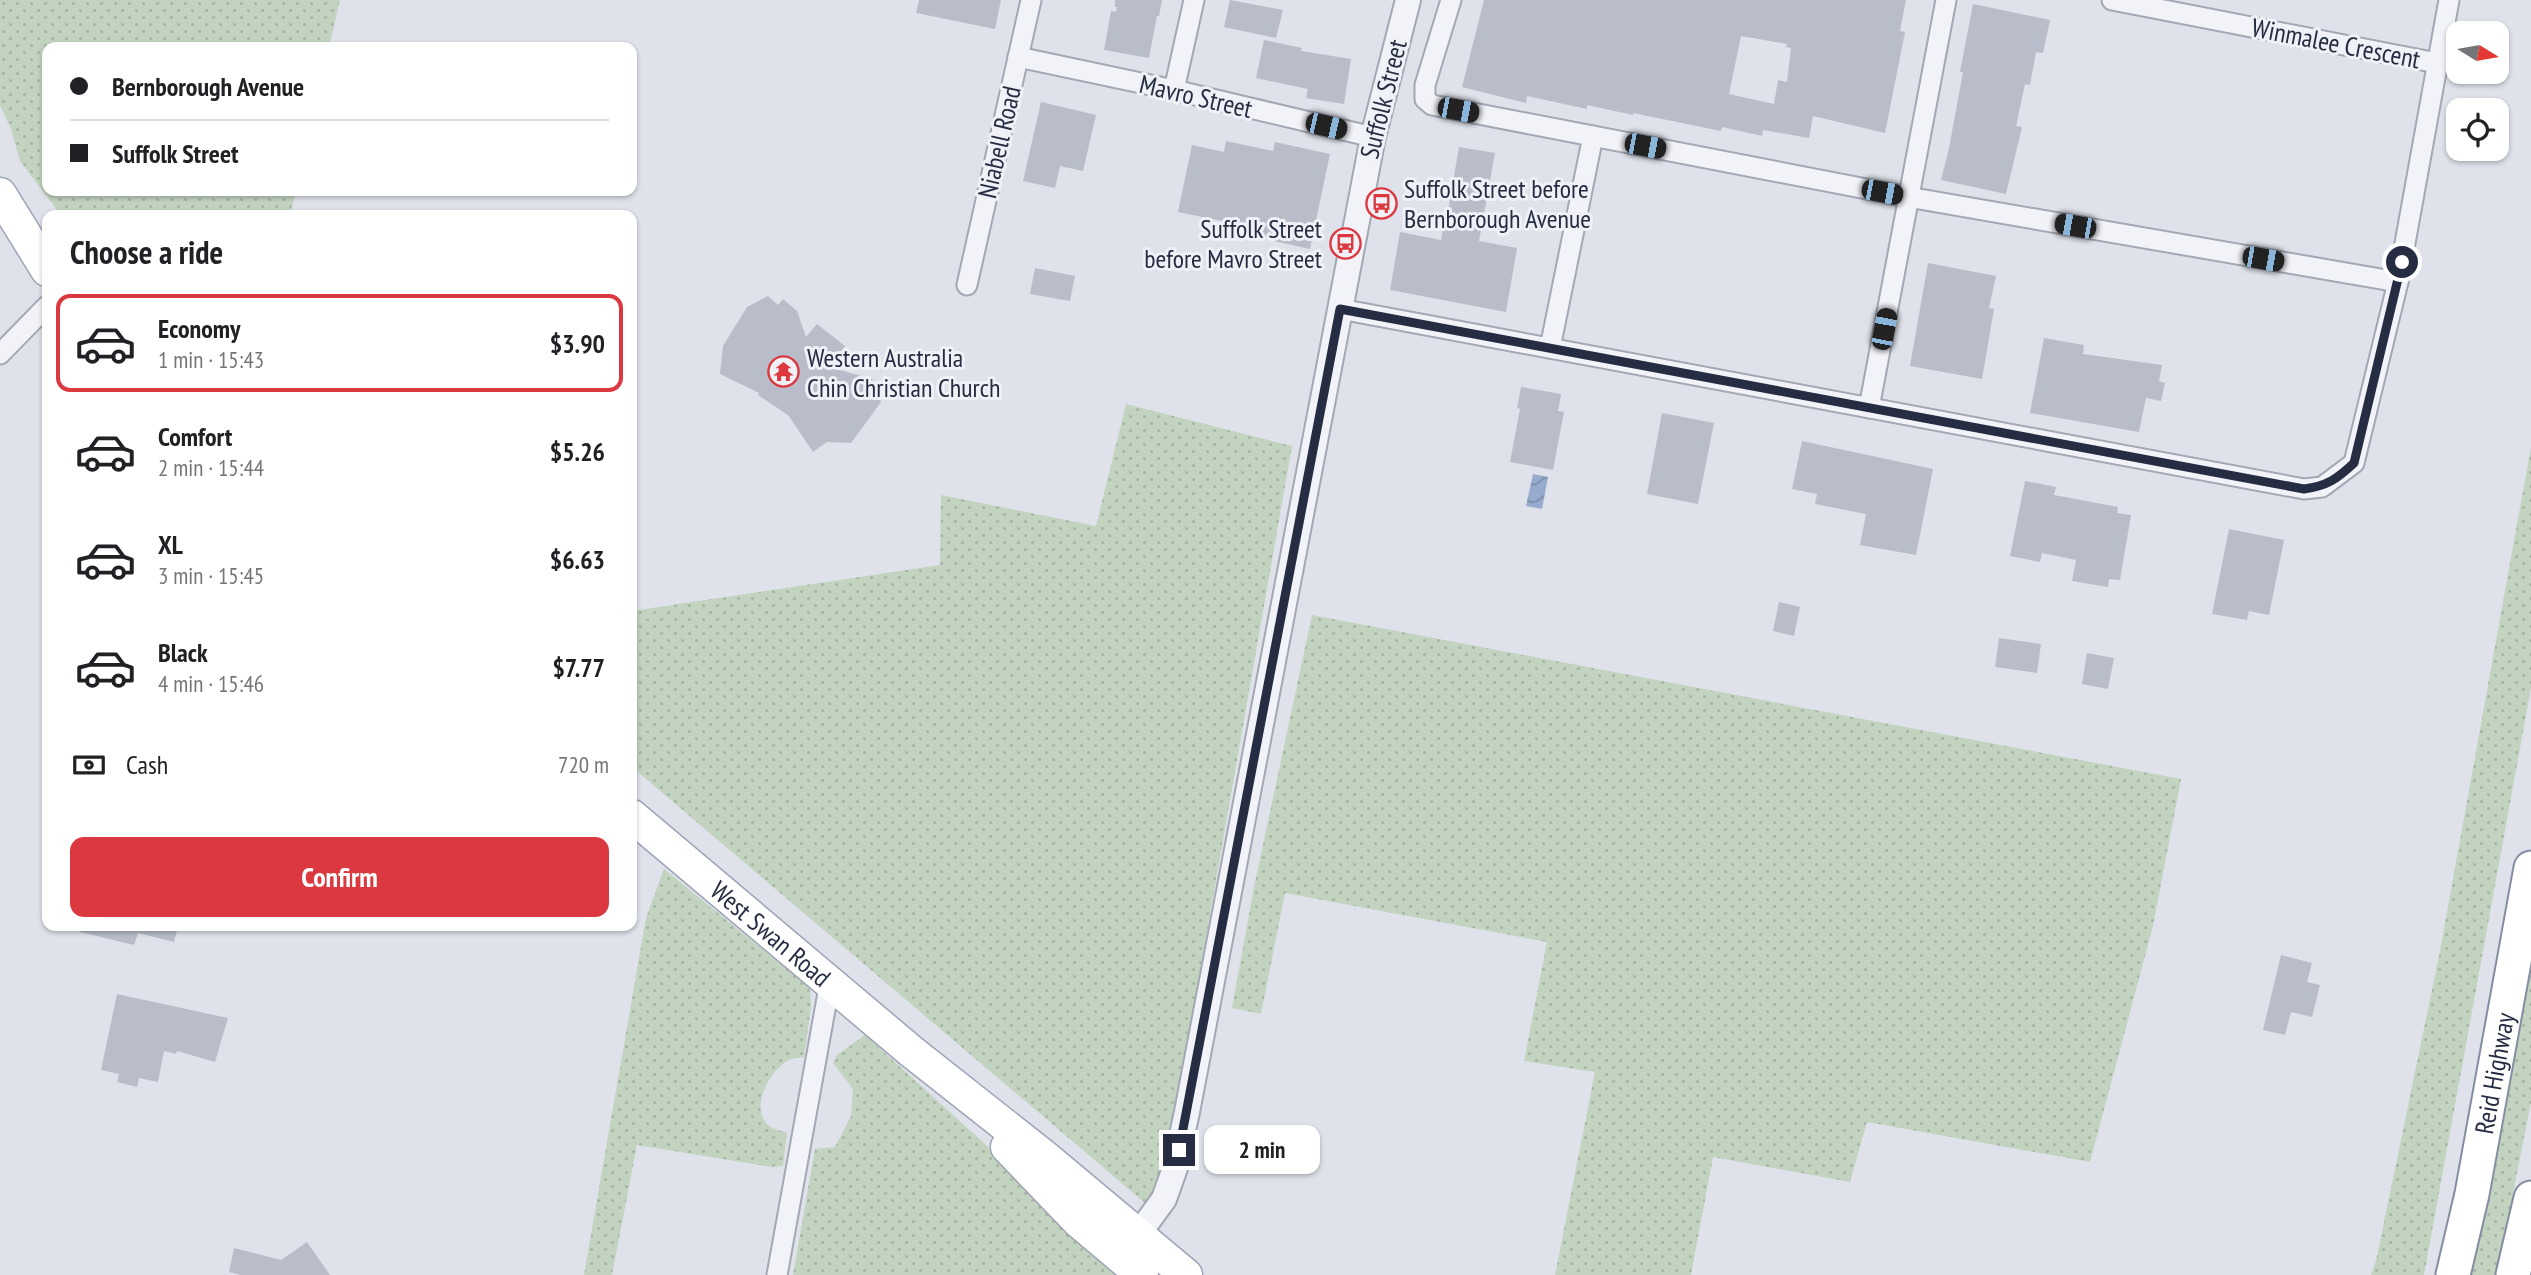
<!DOCTYPE html>
<html lang="en">
<head>
<meta charset="utf-8">
<style>
	:root { --surface:#fff; --page:#f2f2f2; --text:#202124; --muted:#757577; --line:#e0e0e0; --accent:#db383f }
	body { margin:0; font-family:"PT Sans Narrow",sans-serif; background:var(--page); color:var(--text); height:100vh; display:flex; flex-direction:column; font-size:26px; white-space:nowrap }
	* { box-sizing:border-box; margin:0 }
	p { font-size:23px; color:var(--muted) }
	.icon { flex:none; width:38px; height:38px; fill:none; stroke:currentColor; stroke-width:2; stroke-linecap:round; stroke-linejoin:round }
	.map { position:relative; flex:1; overflow:hidden }
	.sheet { position:absolute; left:42px; top:210px; width:595px; height:721px; display:flex; flex-direction:column; background:var(--surface); border-radius:14px; box-shadow:0 2px 5px #0004 }
	.sheet>* { flex:none }
	.banner { position:absolute; left:42px; top:42px; width:595px; height:154px; border-radius:14px; box-shadow:0 2px 5px #0004; display:grid; align-content:center; height:154px; padding:0 28px; background:var(--surface) }
	.needle { width:46px; rotate:101deg }
	.fabs { position:absolute; left:2446px; top:21px; display:grid; gap:14px }
	.fabs a { display:grid; place-items:center; width:63px; height:63px; border-radius:14px; background:var(--surface); box-shadow:0 2px 5px #0004; font-size:35px }
	.end { position:absolute; width:32px; height:32px; margin:-16px; border:9px solid #262d42; background:#fff; box-shadow:0 0 0 4px #fff }
	.from { border-radius:50% }
	.bubble { position:absolute; height:49px; border-radius:14px; background:var(--surface); box-shadow:0 2px 5px #0004; font-size:23px; font-weight:800; line-height:49px; text-align:center }
	.car { position:absolute; width:21px; height:42px; margin:-21px -10px; border-radius:9px; box-shadow:0 0 5px 2px #0007; background:linear-gradient(#222 24%,#8ab4d8 0 40%,#222 0 76%,#8ab4d8 0 86%,#222 0) }
	.banner b { display:flex; align-items:center; gap:24px; height:66px; font-size:26px }
	.banner b+b { border-top:2px solid var(--line) }
	.banner i { width:18px; height:18px; background:var(--text) }
	ul { padding:0; list-style:none }
	li { display:flex; align-items:center; gap:21px; height:98px; margin:0 14px 10px; padding:0 14px; border:4px solid transparent; border-radius:14px }
	li div { flex:1 }
	li b { display:block; font-size:26px }
	li em { font-style:normal; font-weight:800 }
	li.on { border-color:var(--accent) }
	li>.icon { width:63px; height:63px; stroke-width:1.5 }
	h2 { padding:0 28px; font-size:32px; line-height:84px }
	.pay { display:flex; align-items:center; gap:18px; height:77px; padding:0 28px; font-size:26px }
	.pay p { margin-inline-start:auto }
	.primary-button { display:flex; gap:14px; margin-top:auto; padding:14px 28px }
	.primary-button a { flex:1; height:80px; border-radius:14px; background:var(--accent); color:#fff; font-size:28px; font-weight:800; line-height:80px; text-align:center }
	.map>svg:first-child { display:block }
	.grass { fill:url(#grass-dots) }
	.water { fill:url(#water-waves) }
	.building { fill:#b9bdca; fill-rule:evenodd }
	.lines { fill:none; stroke-linecap:round; stroke-linejoin:round }
	.minor-casing { stroke:#a4a8b4; stroke-width:23 }
	.tertiary-casing { stroke:#a4a8b4; stroke-width:28 }
	.primary-casing { stroke:#9da4b7; stroke-width:35 }
	.trunk-casing { stroke:#858da2; stroke-width:37 }
	.minor { stroke:#f2f3f8; stroke-width:19 }
	.tertiary { stroke:#f2f3f8; stroke-width:24 }
	.primary { stroke:#fff; stroke-width:32 }
	.trunk { stroke:#fff; stroke-width:33 }
	.route { stroke:#262d42; stroke-width:9 }
	.labels { text-anchor:middle; dominant-baseline:central; stroke-width:6; stroke-linejoin:round; paint-order:stroke }
	.street-label { font-size:26px; fill:#262d42; stroke:#eff1f7 }
	.poi-label { font-size:26px; fill:#262d42; stroke:#eff1f7; text-anchor:start }
</style>
</head>
<body>
<div class="map">
<svg width="2531" height="1275" viewBox="0 0 2531 1275">
	<defs>
		<pattern id="grass-dots" width="8" height="8" patternUnits="userSpaceOnUse" patternTransform="scale(1.75)"><rect width="8" height="8" fill="#c2d4bf"/><path d="M2 2h.1M6 6h.1" fill="none" stroke="#a7b6a5" stroke-width="1.8" stroke-linecap="round"/></pattern>
		<pattern id="water-waves" width="16" height="10" patternUnits="userSpaceOnUse" patternTransform="scale(1.75)"><rect width="16" height="10" fill="#96abcd"/><path d="M0 5q4-4 8 0t8 0" fill="none" stroke="#7a8ca8"/></pattern>
	</defs>
	<rect width="100%" height="100%" fill="#dfe2ea"/>
	<!-- grass -->
	<g class="grass">
		<polygon points="0,0 340,0 329,47 47,47 47,191 296,191 290,215 61,215 20,161 11,129 0,105"/>
		<polygon points="1126,404 1292,446 1171,1137 1162,1146 1166,1159 1152,1199 1145,1203 632,767 632,611 940,565 941,495 1096,526"/>
		<polygon points="2531,447 2531,688 2424,1275 2371,1275 2376,1261 2440,951"/>
		<polygon points="1312,615 2181,779 2153,926 2090,1162 1867,1122 1850,1182 1713,1157 1691,1275 1555,1275 1595,1072 1524,1061 1547,942 1285,893 1261,1014 1232,1008 1254,887"/>
		<path d="M664,869L810,988L811,1008L804,1057C799,1058 792,1058 787,1061C770,1071 750,1106 767,1124C771,1129 780,1130 787,1133L783,1166L771,1167L637,1145L612,1275H584L646,918Z"/>
		<polygon points="2531,923 2531,1102 2497,1275 2466,1275"/>
		<polygon points="865,1035 1129,1275 793,1275 815,1149 835,1147 851,1116 853,1089 833,1063 837,1055"/>
	</g>
	<!-- water -->
	<polygon class="water" points="1533,474 1548,477 1542,509 1526,506"/>
	<!-- building -->
	<g class="building">
		<polygon points="919,0 1001,0 995,29 916,13"/>
		<polygon points="1115,0 1162,0 1159,16 1157,16 1149,58 1104,50 1111,11 1116,12 1117,7 1115,7"/>
		<polygon points="1230,0 1283,10 1276,38 1224,27"/>
		<path d="M1484,0H1906L1900,31L1905,32L1885,133L1813,116L1809,138L1763,130L1762,136L1722,127L1721,131L1633,113V115L1587,105V109L1527,96L1526,103L1462,87ZM1741,36L1787,44L1786,47L1791,48L1787,82L1778,80L1774,104L1729,94Z"/>
		<polygon points="1973,4 2050,20 2043,53 2036,52 2030,85 2025,84 2016,126 2022,127 2006,194 1941,180 1949,148 1963,72 1960,72"/>
		<polygon points="1264,40 1302,48 1301,51 1351,59 1344,104 1306,98 1308,89 1256,78"/>
		<polygon points="1041,102 1096,115 1083,171 1060,166 1055,188 1023,181"/>
		<polygon points="1226,141 1273,151 1275,142 1330,154 1310,249 1255,237 1257,228 1178,212 1192,145 1224,152"/>
		<polygon points="1459,147 1495,153 1479,241 1517,248 1506,312 1390,290 1400,232 1441,240 1443,229 1445,229"/>
		<polygon points="1928,263 1996,276 1989,308 1994,309 1982,379 1910,366"/>
		<polygon points="1035,268 1075,276 1070,301 1030,294"/>
		<polygon points="768,296 778,305 783,299 797,311 806,337 817,324 845,346 829,367 872,379 881,402 851,443 827,442 813,452 788,415 758,395 759,393 720,374 723,346 747,307"/>
		<polygon points="2044,338 2084,345 2083,354 2162,365 2159,381 2165,383 2161,401 2146,398 2139,432 2030,413"/>
		<polygon points="1521,387 1561,394 1558,411 1564,412 1553,470 1510,462 1520,409 1517,408"/>
		<polygon points="1662,413 1714,423 1698,504 1647,494"/>
		<polygon points="1802,441 1933,469 1916,555 1860,545 1866,514 1815,504 1817,494 1792,489"/>
		<polygon points="2025,481 2056,487 2054,495 2118,507 2117,513 2131,515 2120,580 2109,579 2108,587 2072,581 2076,560 2042,553 2040,562 2010,556"/>
		<polygon points="2229,529 2284,540 2269,615 2249,611 2247,620 2212,614"/>
		<polygon points="1779,602 1800,607 1794,636 1773,631"/>
		<polygon points="1999,638 2041,644 2037,673 1995,667"/>
		<polygon points="2087,653 2114,658 2108,689 2082,684"/>
		<polygon points="81,926 178,926 174,942 138,933 134,945 80,932"/>
		<polygon points="2281,955 2312,963 2307,982 2320,985 2312,1017 2291,1012 2285,1035 2263,1030"/>
		<polygon points="117,994 228,1018 215,1062 177,1051 176,1054 164,1051 158,1082 139,1078 137,1087 117,1082 119,1074 101,1070"/>
		<polygon points="307,1242 330,1275 241,1275 229,1272 234,1248 281,1260"/>
	</g>
	<g class="lines">
		<defs>
			<g id="minor">
				<polyline points="1451,0 1425,85 1425,99 1432,105 1908,197 2398,282"/>
				<polyline points="2112,0 2437,63"/>
				<polyline points="1018,57 1174,90 1373,137"/>
				<polyline points="1174,90 1194,0"/>
				<polyline points="967,285 1031,0"/>
				<polyline points="1340,309 2304,489 2322,487 2354,463 2398,282 2449,0"/>
				<polyline points="1550,348 1593,136"/>
				<polyline points="0,354 47,306"/>
				<polyline points="1869,408 1946,0"/>
				<polyline points="777,1275 830,982"/>
			</g>
			<polyline id="tertiary" points="1129,1247 1164,1199 1175,1168 1187,1112 1373,137 1408,0"/>
			<g id="primary">
				<polyline points="0,194 47,270"/>
				<path id="s1" d="M632,816L912,1052L1045,1157L1186,1275"/>
				<polyline points="1007,1147 1078,1221 1142,1275"/>
			</g>
			<g id="trunk">
				<path id="s2" d="M2453,1275L2472,1194L2531,868"/>
				<polyline points="2513,1275 2531,1198"/>
			</g>
		</defs>
		<!-- minor casing -->
		<use href="#minor" class="minor-casing"/>
		<!-- tertiary casing -->
		<use href="#tertiary" class="tertiary-casing"/>
		<!-- primary casing -->
		<use href="#primary" class="primary-casing"/>
		<!-- trunk casing -->
		<use href="#trunk" class="trunk-casing"/>
		<!-- minor -->
		<use href="#minor" class="minor"/>
		<!-- tertiary -->
		<use href="#tertiary" class="tertiary"/>
		<!-- primary -->
		<use href="#primary" class="primary"/>
		<!-- trunk -->
		<use href="#trunk" class="trunk"/>
	</g>
	<g class="lines">
		<!-- route -->
		<path class="route" d="M1179,1150L1340,309L2304,489C2327,486 2337,479 2354,463L2402,262"/>
	</g>
	<!-- icons -->
	<defs>
		<symbol id="bus-ring" viewBox="-11 -11 22 22"><circle r="9.5" fill="#eff1f7" stroke="#db383f" stroke-width="1.5"/><path d="M-5-6H5V4H4V6H2V4H-2V6H-4V4H-5ZM-3.5-4V0h7V-4ZM-3.5 1.2v1.5H-2V1.2ZM2 1.2v1.5H3.5V1.2Z" fill="#db383f"/></symbol>
		<symbol id="temple-ring" viewBox="-11 -11 22 22"><circle r="9.5" fill="#eff1f7" stroke="#db383f" stroke-width="1.5"/><path d="M0-6L5-2H3V0L6.5 2.5H4V6H1.5V3h-3V6H-4V2.5H-6.5L-3 0V-2H-5Z" fill="#db383f"/></symbol>
	</defs>
	<g fill-rule="evenodd">
		<use href="#bus-ring" x="1364" y="186" width="35" height="35"/>
		<use href="#bus-ring" x="1328" y="226" width="35" height="35"/>
		<use href="#temple-ring" x="766" y="354" width="35" height="35"/>
	</g>
	<g class="labels">
		<!-- street labels -->
		<g class="street-label">
			<text transform="translate(2336 43) rotate(11)">Winmalee Crescent</text>
			<text transform="translate(1196 96) rotate(13)">Mavro Street</text>
			<text transform="translate(1383 99) rotate(-76)">Suffolk Street</text>
			<text transform="translate(999 142) rotate(-77)">Niabell Road</text>
			<text stroke="none"><textPath href="#s1" startOffset="182">West Swan Road</textPath></text>
			<text stroke="none"><textPath href="#s2" startOffset="206">Reid Highway</textPath></text>
		</g>
		<!-- poi labels -->
		<g class="poi-label">
			<text x="1404" y="188">Suffolk Street before<tspan x="1404" dy="30">Bernborough Avenue</tspan></text>
			<text x="1322" y="228" text-anchor="end">Suffolk Street<tspan x="1322" dy="30">before Mavro Street</tspan></text>
			<text x="807" y="357">Western Australia<tspan x="807" dy="30">Chin Christian Church</tspan></text>
		</g>
	</g>
</svg>
<div class="fabs">
<a><svg class="needle" viewBox="-14 -14 28 28"><path d="M0-13l5 13h-10z" fill="#e53935"/><path d="M0 13l5-13h-10z" fill="#757577"/></svg></a>
<a><svg class="icon" aria-label="locate" viewBox="0 0 24 24"><circle cx="12" cy="12" r="6"/><path d="M12 2v4M12 18v4M2 12h4M18 12h4"/></svg></a>
</div>
<i class="end from" style="left:2402px;top:262px"></i>
<i class="end" style="left:1179px;top:1150px"></i>
<div class="bubble" style="left:1204px;top:1125px;width:116px">2 min</div>
<i class="car" style="left:1458px;top:110px;rotate:101deg"></i>
<i class="car" style="left:1326px;top:126px;rotate:103deg"></i>
<i class="car" style="left:1645px;top:146px;rotate:101deg"></i>
<i class="car" style="left:1882px;top:192px;rotate:101deg"></i>
<i class="car" style="left:2075px;top:226px;rotate:280deg"></i>
<i class="car" style="left:2263px;top:259px;rotate:100deg"></i>
<i class="car" style="left:1884px;top:329px;rotate:11deg"></i>
<div class="banner">
<b><i class="from"></i>Bernborough Avenue</b>
<b><i></i>Suffolk Street</b>
</div>
<section class="sheet">
<h2>Choose a ride</h2>
<ul>
<li class="on"><svg class="icon" aria-label="car" viewBox="0 0 24 24"><path d="M5 17H2v-5l4-1 3-4h7l3 4 3 1v5h-3M9 17h6M6 11h13"/><circle cx="7" cy="17" r="2"/><circle cx="17" cy="17" r="2"/></svg><div><b>Economy</b><p>1 min · 15:43</p></div><em>$3.90</em></li>
<li><svg class="icon" aria-label="car" viewBox="0 0 24 24"><path d="M5 17H2v-5l4-1 3-4h7l3 4 3 1v5h-3M9 17h6M6 11h13"/><circle cx="7" cy="17" r="2"/><circle cx="17" cy="17" r="2"/></svg><div><b>Comfort</b><p>2 min · 15:44</p></div><em>$5.26</em></li>
<li><svg class="icon" aria-label="car" viewBox="0 0 24 24"><path d="M5 17H2v-5l4-1 3-4h7l3 4 3 1v5h-3M9 17h6M6 11h13"/><circle cx="7" cy="17" r="2"/><circle cx="17" cy="17" r="2"/></svg><div><b>XL</b><p>3 min · 15:45</p></div><em>$6.63</em></li>
<li><svg class="icon" aria-label="car" viewBox="0 0 24 24"><path d="M5 17H2v-5l4-1 3-4h7l3 4 3 1v5h-3M9 17h6M6 11h13"/><circle cx="7" cy="17" r="2"/><circle cx="17" cy="17" r="2"/></svg><div><b>Black</b><p>4 min · 15:46</p></div><em>$7.77</em></li>
</ul>
<div class="pay"><svg class="icon" aria-label="cash" viewBox="0 0 24 24"><path d="M3 7h18v10H3z"/><circle cx="12" cy="12" r="2"/></svg>Cash<p>720 m</p></div>
<div class="primary-button"><a>Confirm</a></div>
</section>
</div>
</body>
</html>
